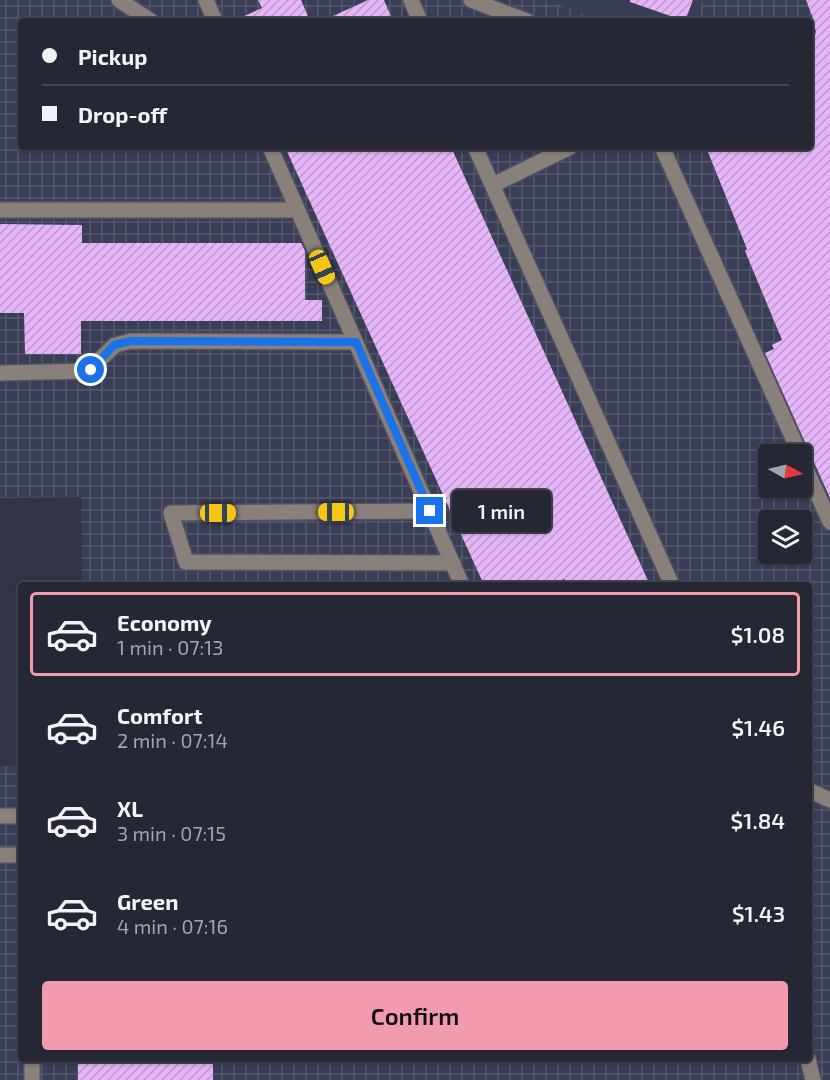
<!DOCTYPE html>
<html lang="en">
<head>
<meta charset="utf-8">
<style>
	:root { --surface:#252734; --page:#2d2f3c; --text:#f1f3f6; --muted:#a3a5ac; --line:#42444f; --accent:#f29aaf }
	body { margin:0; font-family:"Exo 2",sans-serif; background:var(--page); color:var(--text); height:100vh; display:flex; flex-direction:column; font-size:22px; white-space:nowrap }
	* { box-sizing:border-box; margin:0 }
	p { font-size:20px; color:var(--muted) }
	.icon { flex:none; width:33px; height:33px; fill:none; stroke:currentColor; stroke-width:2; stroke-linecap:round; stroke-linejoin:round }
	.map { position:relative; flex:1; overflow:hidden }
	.sheet { position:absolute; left:18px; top:582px; width:794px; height:480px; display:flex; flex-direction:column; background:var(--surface); border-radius:6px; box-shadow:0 2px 4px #0004,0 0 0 2px var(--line) }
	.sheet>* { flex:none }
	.hud { position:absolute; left:18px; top:18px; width:795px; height:132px; border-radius:6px; box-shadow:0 2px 4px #0004,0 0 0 2px var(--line); display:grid; align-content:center; height:132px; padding:0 24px; background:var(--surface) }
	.needle { width:39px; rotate:98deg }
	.fabs { position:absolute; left:758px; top:444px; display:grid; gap:12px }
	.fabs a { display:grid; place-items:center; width:54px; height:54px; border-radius:6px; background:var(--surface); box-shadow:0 2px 4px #0004,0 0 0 2px var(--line); font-size:30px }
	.end { position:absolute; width:27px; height:27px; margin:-14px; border:8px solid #1a73e8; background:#fff; box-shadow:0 0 0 3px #fff }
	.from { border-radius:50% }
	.bubble { position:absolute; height:42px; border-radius:6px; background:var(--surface); box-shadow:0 2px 4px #0004,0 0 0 2px var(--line); font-size:20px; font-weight:600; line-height:42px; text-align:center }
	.car { position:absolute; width:18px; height:36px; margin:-18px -9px; border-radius:8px; box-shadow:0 0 4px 2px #0007; background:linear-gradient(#f5c518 24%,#345 0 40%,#f5c518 0 76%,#345 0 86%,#f5c518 0) }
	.hud b { display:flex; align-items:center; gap:21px; height:57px; font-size:22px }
	.hud b+b { border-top:2px solid var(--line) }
	.hud i { width:15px; height:15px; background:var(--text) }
	ul { padding:10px 0 0; list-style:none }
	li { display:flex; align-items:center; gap:18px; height:84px; margin:0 12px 9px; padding:0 12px; border:3px solid transparent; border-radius:6px }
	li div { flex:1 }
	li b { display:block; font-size:22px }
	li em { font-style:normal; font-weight:600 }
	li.selected { border-color:var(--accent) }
	li>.icon { width:54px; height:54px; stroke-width:1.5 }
	.action { display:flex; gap:12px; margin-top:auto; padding:12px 24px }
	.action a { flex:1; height:69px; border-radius:6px; background:var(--accent); color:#111; font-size:24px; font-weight:600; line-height:69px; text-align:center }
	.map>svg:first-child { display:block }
	.built { fill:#393d55 }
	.industrial { fill:url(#industrial-grid); fill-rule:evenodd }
	.building { fill:url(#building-hatch) }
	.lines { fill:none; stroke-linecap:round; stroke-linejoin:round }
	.minor-casing { stroke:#4f5262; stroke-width:18 }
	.minor { stroke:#897f7b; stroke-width:15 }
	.route { stroke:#1a73e8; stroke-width:8 }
</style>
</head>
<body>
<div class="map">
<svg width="830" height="1080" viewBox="0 0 830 1080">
	<defs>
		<pattern id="industrial-grid" width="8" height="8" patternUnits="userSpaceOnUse" patternTransform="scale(1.5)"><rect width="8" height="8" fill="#393d55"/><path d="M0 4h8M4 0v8" fill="none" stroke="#55586d"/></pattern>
		<pattern id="building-hatch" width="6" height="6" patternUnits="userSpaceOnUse" patternTransform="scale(1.5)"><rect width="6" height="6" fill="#e5b5f7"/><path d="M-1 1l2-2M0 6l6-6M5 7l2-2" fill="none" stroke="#bc98ca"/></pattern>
	</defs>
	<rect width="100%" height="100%" fill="#313445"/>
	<!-- built -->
	<polygon class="built" points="547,0 703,0 696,21 601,21"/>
	<!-- industrial -->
	<path class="industrial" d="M0,0H547L601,21H21V147H810V21H696L703,0H830V1080H0V766H21V1059H808V585H82L81,497L0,498ZM768,454H801V488H768ZM768,520H801V554H768Z"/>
	<!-- building -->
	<g class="building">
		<polygon points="258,0 301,0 310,21 233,21 262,8"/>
		<polygon points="368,0 384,0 393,21 322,21"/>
		<polygon points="630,0 693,0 685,21 630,2"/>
		<polygon points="806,0 830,0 830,498 765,353 774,349 772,345 782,340 745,251 747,249 706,147 810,147 810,48 816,32 813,22 814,21"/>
		<polygon points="285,147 451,147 650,585 566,585 564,579 552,585 484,585"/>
		<polygon points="0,224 82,225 82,243 301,243 305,251 305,300 322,300 322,321 81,321 81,354 25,354 24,313 0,313"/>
		<rect x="78" y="1059" width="135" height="21"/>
	</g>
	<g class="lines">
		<defs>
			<g id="minor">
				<polyline points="119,0 151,21"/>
				<polyline points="206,0 215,21"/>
				<polyline points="411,0 420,21"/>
				<polyline points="471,0 527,21"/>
				<polyline points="270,147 462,585"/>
				<polyline points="475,147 672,585"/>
				<polyline points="662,147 800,454"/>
				<polyline points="493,185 570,147"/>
				<polyline points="0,210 297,210"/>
				<polyline points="0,373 88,371 115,345 131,341 355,342"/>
				<polyline points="801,458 830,522"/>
				<polyline points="430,511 171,513 186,562 453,563"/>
				<polyline points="808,790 830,800"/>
				<polyline points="0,816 21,816"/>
				<polyline points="0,855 21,855"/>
				<polyline points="808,1059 813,1080"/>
				<polyline points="32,1080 32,1059"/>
			</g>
		</defs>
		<!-- minor casing -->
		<use href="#minor" class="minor-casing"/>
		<!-- minor -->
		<use href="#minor" class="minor"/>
	</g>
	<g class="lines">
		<!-- route -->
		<polyline class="route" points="91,370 114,345 131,341 356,342 430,511"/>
	</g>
</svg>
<div class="fabs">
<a><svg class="needle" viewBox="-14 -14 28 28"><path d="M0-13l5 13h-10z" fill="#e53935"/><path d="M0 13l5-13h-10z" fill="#a3a5ac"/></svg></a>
<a><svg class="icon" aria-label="layers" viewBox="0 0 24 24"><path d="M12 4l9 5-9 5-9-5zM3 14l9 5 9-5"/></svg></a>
</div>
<i class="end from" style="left:91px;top:370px"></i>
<i class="end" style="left:430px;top:511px"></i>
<div class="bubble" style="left:452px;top:490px;width:99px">1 min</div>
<i class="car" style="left:322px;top:267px;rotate:156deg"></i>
<i class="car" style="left:336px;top:512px;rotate:270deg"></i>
<i class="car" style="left:218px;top:513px;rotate:90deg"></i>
<div class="hud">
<b><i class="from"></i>Pickup</b>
<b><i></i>Drop-off</b>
</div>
<section class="sheet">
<ul>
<li class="selected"><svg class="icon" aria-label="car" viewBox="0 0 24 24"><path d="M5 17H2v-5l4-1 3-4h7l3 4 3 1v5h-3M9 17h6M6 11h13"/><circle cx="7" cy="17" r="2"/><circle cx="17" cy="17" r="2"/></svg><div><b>Economy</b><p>1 min · 07:13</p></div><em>$1.08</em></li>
<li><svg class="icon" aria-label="car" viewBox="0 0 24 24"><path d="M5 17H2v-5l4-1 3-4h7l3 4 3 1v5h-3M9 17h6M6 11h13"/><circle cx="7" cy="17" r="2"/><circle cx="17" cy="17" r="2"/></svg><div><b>Comfort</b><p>2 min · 07:14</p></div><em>$1.46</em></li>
<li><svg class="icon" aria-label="car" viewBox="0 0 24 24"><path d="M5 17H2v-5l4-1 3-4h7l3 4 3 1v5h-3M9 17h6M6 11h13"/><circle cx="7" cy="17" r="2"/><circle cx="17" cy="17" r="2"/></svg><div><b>XL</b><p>3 min · 07:15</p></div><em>$1.84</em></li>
<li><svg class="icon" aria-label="car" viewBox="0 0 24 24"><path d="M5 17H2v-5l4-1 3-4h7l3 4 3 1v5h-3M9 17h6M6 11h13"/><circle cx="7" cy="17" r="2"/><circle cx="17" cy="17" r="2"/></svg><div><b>Green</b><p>4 min · 07:16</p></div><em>$1.43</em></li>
</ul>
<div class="action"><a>Confirm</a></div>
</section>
</div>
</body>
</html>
